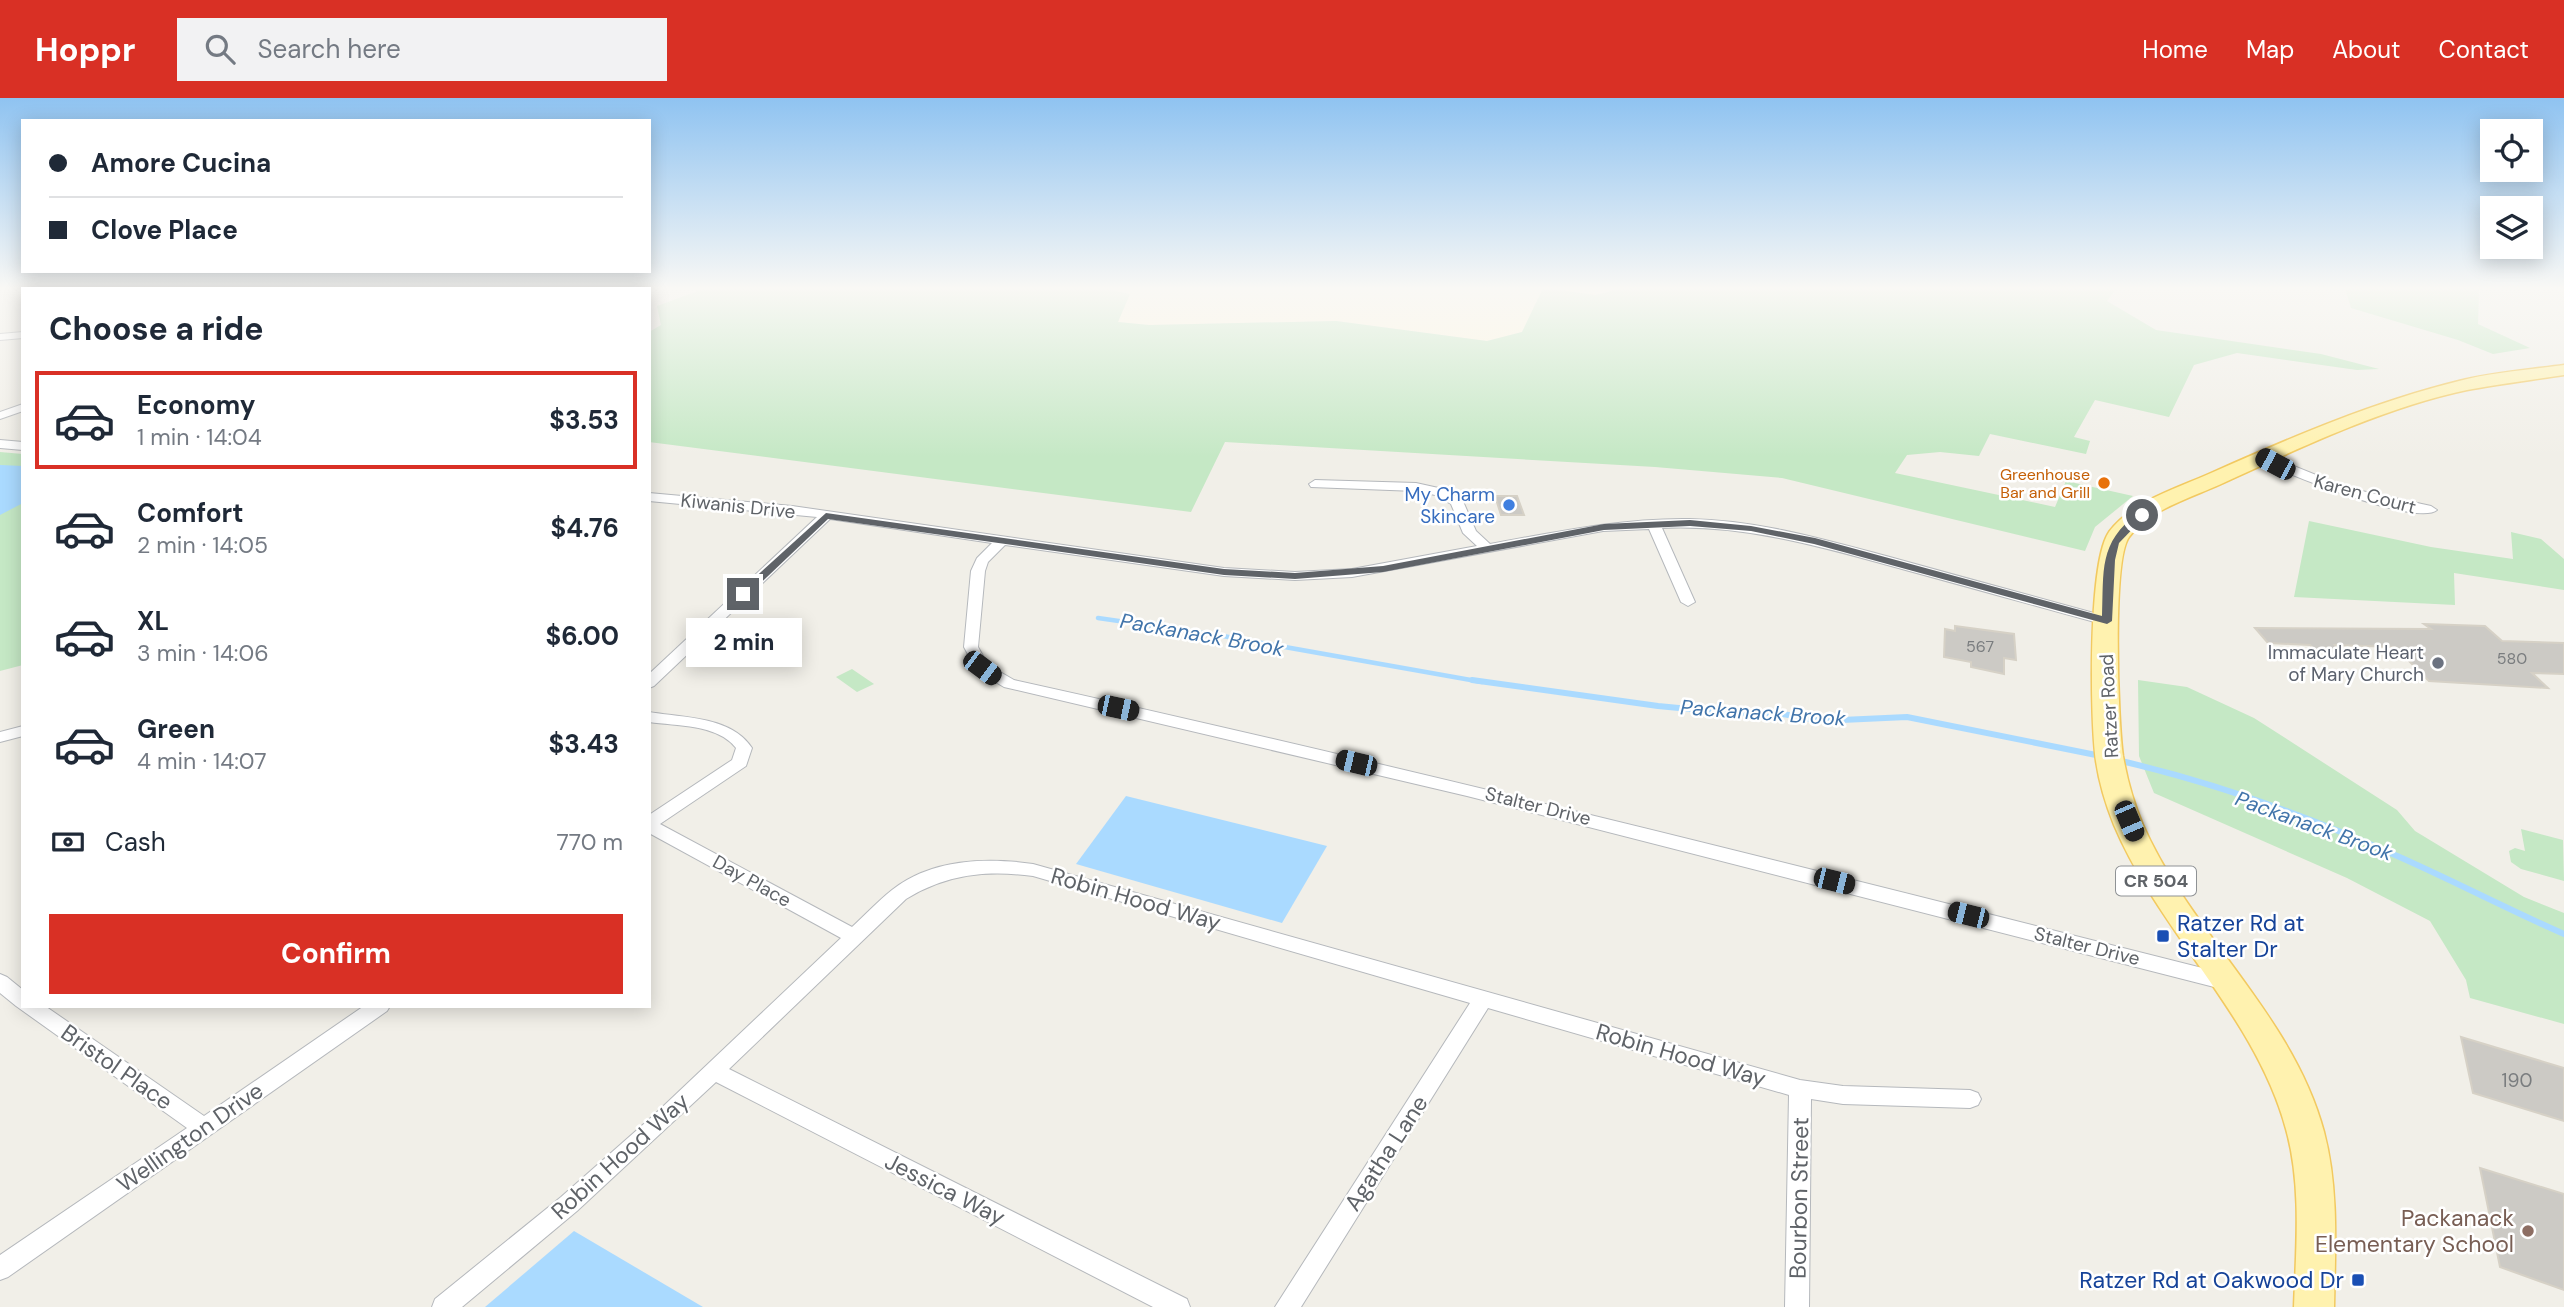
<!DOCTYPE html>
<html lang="en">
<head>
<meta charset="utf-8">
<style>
	:root { --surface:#fff; --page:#f2f2f3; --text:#1f2937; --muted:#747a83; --line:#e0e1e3; --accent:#d93025 }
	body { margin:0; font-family:"DM Sans",sans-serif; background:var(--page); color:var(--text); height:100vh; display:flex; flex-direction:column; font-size:26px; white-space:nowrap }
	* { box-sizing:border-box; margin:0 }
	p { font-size:23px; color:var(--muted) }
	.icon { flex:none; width:38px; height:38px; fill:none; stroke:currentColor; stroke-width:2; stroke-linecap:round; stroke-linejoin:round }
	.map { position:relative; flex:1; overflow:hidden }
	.side { position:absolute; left:21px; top:189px; width:630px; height:721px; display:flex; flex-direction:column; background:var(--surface); border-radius:0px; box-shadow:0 4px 18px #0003 }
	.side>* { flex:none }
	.guide { position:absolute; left:21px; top:21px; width:630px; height:154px; border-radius:0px; box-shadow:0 4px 18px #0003; display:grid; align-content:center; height:154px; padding:0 28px; background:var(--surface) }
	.buttons { position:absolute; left:2480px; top:21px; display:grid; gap:14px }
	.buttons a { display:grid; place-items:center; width:63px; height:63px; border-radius:0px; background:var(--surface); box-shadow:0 4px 18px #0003; font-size:35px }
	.end { position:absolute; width:32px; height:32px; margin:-16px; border:9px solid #5f6368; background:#fff; box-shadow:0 0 0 4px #fff }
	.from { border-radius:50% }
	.bubble { position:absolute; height:49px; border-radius:0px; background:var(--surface); box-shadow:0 4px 18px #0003; font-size:23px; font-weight:700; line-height:49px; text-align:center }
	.car { position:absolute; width:21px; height:42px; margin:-21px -10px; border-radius:9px; box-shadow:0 0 5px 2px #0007; background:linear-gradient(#222 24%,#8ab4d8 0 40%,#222 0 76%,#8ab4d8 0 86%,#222 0) }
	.guide b { display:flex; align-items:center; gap:24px; height:66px; font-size:26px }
	.guide b+b { border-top:2px solid var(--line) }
	.guide i { width:18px; height:18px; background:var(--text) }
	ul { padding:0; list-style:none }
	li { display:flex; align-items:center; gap:21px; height:98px; margin:0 14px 10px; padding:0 14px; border:4px solid transparent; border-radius:0px }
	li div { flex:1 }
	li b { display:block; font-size:26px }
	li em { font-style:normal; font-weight:700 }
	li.on { border-color:var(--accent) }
	li>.icon { width:63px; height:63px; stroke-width:1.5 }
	h2 { padding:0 28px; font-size:32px; line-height:84px }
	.pay { display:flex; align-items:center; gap:18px; height:77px; padding:0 28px; font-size:26px }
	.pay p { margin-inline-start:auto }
	.cta { display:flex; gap:14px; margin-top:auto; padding:14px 28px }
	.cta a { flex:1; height:80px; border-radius:0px; background:var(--accent); color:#fff; font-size:28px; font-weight:700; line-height:80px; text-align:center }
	header { display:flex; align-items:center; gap:42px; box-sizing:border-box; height:98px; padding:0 35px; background:var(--accent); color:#fff }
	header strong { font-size:33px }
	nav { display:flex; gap:38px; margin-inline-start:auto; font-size:24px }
	.search { width:490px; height:63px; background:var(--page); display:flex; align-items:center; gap:18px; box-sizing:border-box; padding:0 24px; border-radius:0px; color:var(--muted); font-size:26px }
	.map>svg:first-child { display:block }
	.commercial { fill:#fef7e0 }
	.green { fill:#c5e8c5 }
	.water { fill:#aadaff }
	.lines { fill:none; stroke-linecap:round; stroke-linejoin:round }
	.stream-far1 { stroke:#aadaff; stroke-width:4.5 }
	.stream { stroke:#aadaff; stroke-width:6 }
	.building { fill:#cccac5; stroke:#d6d1c6; stroke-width:2 }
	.street-casing { stroke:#b5b8bc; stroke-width:2 }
	.primary-casing { stroke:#f2c960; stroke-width:3 }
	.street { fill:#fff; fill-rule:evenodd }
	.primary { fill:#fff2af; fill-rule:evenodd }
	.route { fill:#5f6368 }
	.food-dot { fill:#e8710a; stroke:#fff; stroke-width:2.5 }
	.shop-dot { fill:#3f7fe0; stroke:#fff; stroke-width:2.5 }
	.worship-dot { fill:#6b7280; stroke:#fff; stroke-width:2.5 }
	.transit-dot { fill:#1a4fb4; stroke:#fff; stroke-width:2.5 }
	.education-dot { fill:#8d6e63; stroke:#fff; stroke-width:2.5 }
	.labels { text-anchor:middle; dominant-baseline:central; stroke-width:5; stroke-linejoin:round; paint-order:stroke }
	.far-food-label { font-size:16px; fill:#c56008; stroke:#fff; text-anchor:end }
	.number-label { font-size:16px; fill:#7a7d7f }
	.shield { fill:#fff; stroke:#8f9295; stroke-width:2 }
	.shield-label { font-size:18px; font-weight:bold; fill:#5f6368 }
	.shop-label { font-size:19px; fill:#366cbe; stroke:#fff; text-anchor:end }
	.street-label { font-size:19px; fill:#5f6368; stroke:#fff }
	.worship-label { font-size:19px; fill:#5b616d; stroke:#fff; text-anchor:end }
	.near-number-label { font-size:19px; fill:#7a7d7f }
	.water-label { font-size:21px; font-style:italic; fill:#4174aa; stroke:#fff }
	.near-street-label { font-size:23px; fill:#5f6368; stroke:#fff }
	.near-transit-label { font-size:23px; fill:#164399; stroke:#fff; text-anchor:start }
	.near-education-label { font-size:23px; fill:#785e54; stroke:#fff; text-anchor:end }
</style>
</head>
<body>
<header>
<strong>Hoppr</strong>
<div class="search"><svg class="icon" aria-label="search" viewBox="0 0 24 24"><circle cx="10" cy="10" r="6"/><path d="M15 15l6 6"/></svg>Search here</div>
<nav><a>Home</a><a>Map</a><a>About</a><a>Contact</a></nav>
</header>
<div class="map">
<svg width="2564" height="1209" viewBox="0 0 2564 1209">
	<rect width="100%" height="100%" fill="#f1efe8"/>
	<!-- commercial -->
	<polygon class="commercial" points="1103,190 1623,190 1596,197 1544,190 1522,234 1487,243 1336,223 1149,227 1118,224 1129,196"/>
	<!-- green -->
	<g class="green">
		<polygon points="706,190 1103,190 1130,196 1118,224 1149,227 1336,223 1487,243 1522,234 1543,190 1596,197 1623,190 2117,190 2107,203 2156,232 2321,256 2379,271 2357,272 2237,255 2194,267 2169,319 2095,302 2074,339 2090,343 2086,356 1990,336 1979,358 1940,354 1907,357 1895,375 2055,409 2066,383 2133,398 2095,429 2085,453 1782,380 1655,369 1225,344 1191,414 649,344 649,234 661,227 657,208"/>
		<polygon points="2345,190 2479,190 2478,226 2530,250 2493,256 2458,242 2351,210"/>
		<polygon points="0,354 23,356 23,567 0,573"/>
		<polygon points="2309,423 2431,449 2513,461 2511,434 2541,441 2564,461 2564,492 2454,475 2455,507 2294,499"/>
		<polygon points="852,571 874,586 857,594 836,579"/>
		<polygon points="2138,582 2187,589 2254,620 2397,712 2415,733 2524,799 2564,815 2564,926 2470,900 2466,882 2430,823 2347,780 2154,695 2139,658"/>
		<polygon points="2521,731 2563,742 2564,783 2521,771 2511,764 2509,753 2515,750 2525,753"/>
	</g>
	<!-- water -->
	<g class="water">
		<polygon points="0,367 23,368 23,405 0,417"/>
		<polygon points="1126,698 1327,748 1282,825 1076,766"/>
		<polygon points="574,1133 703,1209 485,1209"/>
	</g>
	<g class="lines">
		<!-- stream-far1 -->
		<polyline class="stream-far1" points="1098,520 1223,538 1482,584"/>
		<!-- stream -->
		<g class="stream">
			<polyline points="1472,582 1658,608 1731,615 1783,616 1820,623 1907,619 2101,658"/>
			<path d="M2117,662C2213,684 2305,717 2395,757C2452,782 2507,811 2564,836"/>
		</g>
	</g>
	<!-- building -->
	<g class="building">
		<polygon points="1495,398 1517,398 1524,417 1501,417"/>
		<polygon points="2424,526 2485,528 2502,543 2564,545 2564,576 2532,575 2548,590 2429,583 2395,549 2335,547 2341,554 2316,553 2310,547 2268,545 2255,530 2431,531"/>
		<polygon points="1955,528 2014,536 2016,562 2004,560 2004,576 1971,569 1971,564 1944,559 1945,531 1955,533"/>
		<polygon points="2461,939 2564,970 2564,1023 2473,995"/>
		<polygon points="2480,1070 2564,1096 2564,1192 2500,1169"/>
	</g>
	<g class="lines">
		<defs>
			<g id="street">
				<polygon points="144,190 155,190 143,191"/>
				<polygon points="23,234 23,240 0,242 0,236"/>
				<polygon points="23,306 23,313 0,321 0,314"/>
				<polygon points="0,342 23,344 23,352 0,350"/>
				<path d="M2262,355L2348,390L2431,408L2437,412C2417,429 2284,375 2258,362L2256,359Z"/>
				<path d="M1315,382L1416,385L1443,391L1462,401L1476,433L1490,446C1556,434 1622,420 1689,421C1760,422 1829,443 1897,461C1969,481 2040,500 2112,520L2114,523L2112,526H2102C2035,508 1969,489 1902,471C1823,449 1744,426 1662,430L1695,504L1688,508L1681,504L1649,431L1603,433L1352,479L1295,482L1224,478L1005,447L988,464L985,473L978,549L988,567L1014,582C1420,672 1823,774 2226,876L2233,879L2236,884L2233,889L2226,892L1467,698L1004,589L977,573L964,549L971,473L977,460L992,445L830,421L654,588L649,590V576L817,419L649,403V395L792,408L1224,470L1295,474L1352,471L1477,448L1463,435L1451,406L1435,397L1416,393L1311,389L1309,386Z"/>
				<path d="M649,614C684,620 731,618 752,650L746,668L660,726L852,829C865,817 878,803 892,792C931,761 986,759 1033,766L1800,982L1843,988L1970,992L1978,995L1981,1001L1978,1007L1970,1010L1843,1006L1811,1001L1809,1209H1785L1789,997L1488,910L1301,1209H1275L1470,905L1033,778C986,772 947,776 906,801L729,971L1187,1201L1190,1209H1153L716,984L577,1113L462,1209H432L435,1201L561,1099L654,1017L841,840L649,735V717L732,662L736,650C718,626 676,628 649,624Z"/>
				<polygon points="23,628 23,638 0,644 0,634"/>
				<polygon points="0,876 7,879 23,892 23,908 45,908 204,1018 364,908 390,908 387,913 8,1179 0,1182 0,1157 187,1030 16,908 0,895"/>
			</g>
			<path id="primary" d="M2564,267V277C2532,282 2499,286 2467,292C2385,309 2295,352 2219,387C2190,400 2149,412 2129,439C2112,462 2118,624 2123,658C2127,681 2134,706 2143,727C2191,836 2293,917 2324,1034C2339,1091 2335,1151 2334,1209H2294C2296,1150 2302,1088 2286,1031C2256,919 2159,834 2114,727C2106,707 2099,684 2096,663C2090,623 2088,464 2109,434C2132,403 2178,390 2211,375C2292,339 2374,304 2459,283C2493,274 2529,272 2564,267Z"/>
		</defs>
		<!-- street casing -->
		<use href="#street" class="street-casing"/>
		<!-- primary casing -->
		<use href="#primary" class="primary-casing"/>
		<!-- street -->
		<use href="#street" class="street"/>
		<!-- primary -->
		<use href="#primary" class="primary"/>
	</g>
	<!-- sky -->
	<linearGradient id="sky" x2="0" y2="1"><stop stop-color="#8fc3f1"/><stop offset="0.53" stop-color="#f9f8f5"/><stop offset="1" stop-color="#f9f8f5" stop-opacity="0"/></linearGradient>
	<rect width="2564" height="359" fill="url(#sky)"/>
	<!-- route -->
	<path class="route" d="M826,415L1224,471L1295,475L1383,468L1604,426L1690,422L1751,428L1815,440L2102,518C2104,473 2098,445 2138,415L2146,417L2119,445L2115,462L2112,523L2107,526L1814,446L1751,433L1690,428L1604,432L1383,474L1295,481L1224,477L828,421L746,499H739V494Z"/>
	<!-- markers -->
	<circle class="food-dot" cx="2104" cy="385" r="7"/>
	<circle class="shop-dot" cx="1509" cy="407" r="7"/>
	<circle class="worship-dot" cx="2438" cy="565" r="7"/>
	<g class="transit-dot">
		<rect x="2156" y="831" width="14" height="14" rx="3.5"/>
		<rect x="2351" y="1175" width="14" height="14" rx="3.5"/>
	</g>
	<circle class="education-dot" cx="2528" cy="1133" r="7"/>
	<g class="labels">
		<!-- far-food labels -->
		<g class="far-food-label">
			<text x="2090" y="376">Greenhouse<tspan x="2090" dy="18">Bar and Grill</tspan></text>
		</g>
		<!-- number labels -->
		<g class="number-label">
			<text x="1980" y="548">567</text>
			<text x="2512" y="560">580</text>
		</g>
		<!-- shield labels -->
		<rect class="shield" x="2116" y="768.5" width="80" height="29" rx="5"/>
		<g class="shield-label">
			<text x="2156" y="783">CR 504</text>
		</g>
		<!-- shop labels -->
		<g class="shop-label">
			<text x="1495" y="396">My Charm<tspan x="1495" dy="22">Skincare</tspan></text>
		</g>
		<!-- street labels -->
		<g class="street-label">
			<text transform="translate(2365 396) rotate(15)">Karen Court</text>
			<text transform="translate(738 408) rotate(6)">Kiwanis Drive</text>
			<text transform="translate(2109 608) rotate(-93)">Ratzer Road</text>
			<text transform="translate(1538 708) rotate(14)">Stalter Drive</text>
			<text transform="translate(752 783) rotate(29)">Day Place</text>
			<text transform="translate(2087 848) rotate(14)">Stalter Drive</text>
		</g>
		<!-- worship labels -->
		<g class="worship-label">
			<text x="2424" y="554">Immaculate Heart<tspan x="2424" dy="22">of Mary Church</tspan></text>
		</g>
		<!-- near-number labels -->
		<g class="near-number-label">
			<text x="2517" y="982">190</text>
		</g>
		<!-- water labels -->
		<g class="water-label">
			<text transform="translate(1202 537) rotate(10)">Packanack Brook</text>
			<text transform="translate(1763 615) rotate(4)">Packanack Brook</text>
			<text transform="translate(2314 728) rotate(20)">Packanack Brook</text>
		</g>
		<!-- near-street labels -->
		<g class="near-street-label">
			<text transform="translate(1136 801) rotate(16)">Robin Hood Way</text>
			<text transform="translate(1681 957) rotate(16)">Robin Hood Way</text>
			<text transform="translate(117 969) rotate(35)">Bristol Place</text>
			<text transform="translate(190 1039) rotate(-35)">Wellington Drive</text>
			<text transform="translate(1386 1055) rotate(-57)">Agatha Lane</text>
			<text transform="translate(620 1058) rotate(-42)">Robin Hood Way</text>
			<text transform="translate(945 1091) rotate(27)">Jessica Way</text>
			<text transform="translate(1799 1100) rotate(-89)">Bourbon Street</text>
		</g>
		<!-- near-transit labels -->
		<g class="near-transit-label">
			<text x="2177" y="825">Ratzer Rd at<tspan x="2177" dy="26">Stalter Dr</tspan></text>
			<text x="2344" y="1182" text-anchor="end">Ratzer Rd at Oakwood Dr</text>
		</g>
		<!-- near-education labels -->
		<g class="near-education-label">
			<text x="2514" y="1120">Packanack<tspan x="2514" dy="26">Elementary School</tspan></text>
		</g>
	</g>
</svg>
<div class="buttons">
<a><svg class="icon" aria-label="locate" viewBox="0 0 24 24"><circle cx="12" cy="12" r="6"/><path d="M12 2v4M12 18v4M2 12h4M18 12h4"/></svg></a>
<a><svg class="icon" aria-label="layers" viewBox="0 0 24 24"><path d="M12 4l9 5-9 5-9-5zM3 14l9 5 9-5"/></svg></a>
</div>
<i class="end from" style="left:2142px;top:417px"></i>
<i class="end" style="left:743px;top:496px"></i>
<div class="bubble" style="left:686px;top:520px;width:116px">2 min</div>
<i class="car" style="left:2275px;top:366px;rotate:298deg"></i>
<i class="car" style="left:982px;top:570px;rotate:127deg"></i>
<i class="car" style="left:1118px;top:610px;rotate:102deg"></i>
<i class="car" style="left:1356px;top:665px;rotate:283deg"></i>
<i class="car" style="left:2129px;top:723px;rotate:157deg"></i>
<i class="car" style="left:1834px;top:783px;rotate:104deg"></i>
<i class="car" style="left:1968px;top:817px;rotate:284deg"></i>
<div class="guide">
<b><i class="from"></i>Amore Cucina</b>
<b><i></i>Clove Place</b>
</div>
<section class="side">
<h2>Choose a ride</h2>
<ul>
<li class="on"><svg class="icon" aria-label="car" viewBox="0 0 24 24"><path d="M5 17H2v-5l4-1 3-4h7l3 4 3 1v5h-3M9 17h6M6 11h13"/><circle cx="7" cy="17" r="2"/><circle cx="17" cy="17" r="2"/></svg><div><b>Economy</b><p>1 min · 14:04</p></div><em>$3.53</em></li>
<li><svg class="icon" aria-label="car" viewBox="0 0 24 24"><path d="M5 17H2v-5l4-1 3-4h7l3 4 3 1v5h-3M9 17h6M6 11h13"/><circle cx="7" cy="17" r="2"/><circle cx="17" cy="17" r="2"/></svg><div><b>Comfort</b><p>2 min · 14:05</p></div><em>$4.76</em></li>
<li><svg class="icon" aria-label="car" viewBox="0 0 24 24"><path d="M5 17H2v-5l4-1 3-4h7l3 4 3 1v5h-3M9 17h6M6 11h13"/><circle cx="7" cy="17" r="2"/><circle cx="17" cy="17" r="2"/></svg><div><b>XL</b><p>3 min · 14:06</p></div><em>$6.00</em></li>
<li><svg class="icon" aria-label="car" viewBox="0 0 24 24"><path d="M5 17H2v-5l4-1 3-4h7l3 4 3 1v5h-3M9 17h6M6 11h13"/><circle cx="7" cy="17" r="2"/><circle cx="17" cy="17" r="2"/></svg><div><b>Green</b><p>4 min · 14:07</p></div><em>$3.43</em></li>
</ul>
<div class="pay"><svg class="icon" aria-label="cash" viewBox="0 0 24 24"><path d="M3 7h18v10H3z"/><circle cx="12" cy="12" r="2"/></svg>Cash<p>770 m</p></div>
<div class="cta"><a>Confirm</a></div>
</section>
</div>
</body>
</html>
